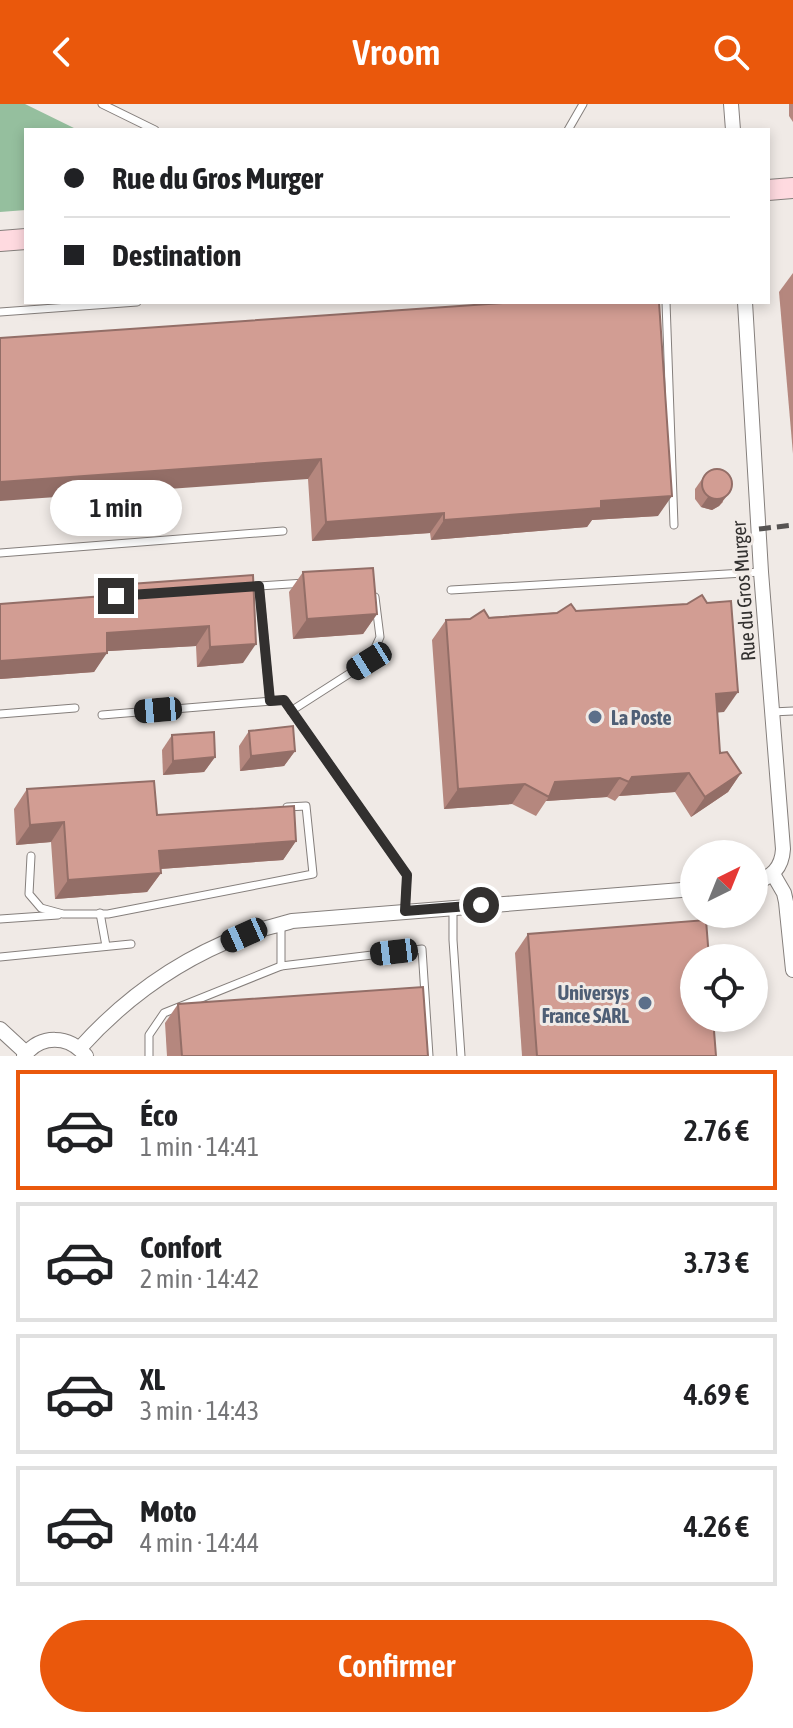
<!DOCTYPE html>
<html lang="fr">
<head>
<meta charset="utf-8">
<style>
	:root { --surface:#fff; --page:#f6f6f6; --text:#202124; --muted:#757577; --line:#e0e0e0; --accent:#ea580c }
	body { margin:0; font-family:"Asap Condensed",sans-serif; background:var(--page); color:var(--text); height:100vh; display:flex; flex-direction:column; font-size:30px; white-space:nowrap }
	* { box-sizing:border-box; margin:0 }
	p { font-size:26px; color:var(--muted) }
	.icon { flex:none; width:44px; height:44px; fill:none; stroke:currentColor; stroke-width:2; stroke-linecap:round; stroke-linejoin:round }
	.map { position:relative; height:952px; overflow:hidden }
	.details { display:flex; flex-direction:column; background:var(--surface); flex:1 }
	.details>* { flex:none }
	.top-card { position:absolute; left:24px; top:24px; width:746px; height:176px; border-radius:0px; box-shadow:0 4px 12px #0003; display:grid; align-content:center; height:176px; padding:0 40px; background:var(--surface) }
	.needle { width:52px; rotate:43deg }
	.fabs { position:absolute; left:680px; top:736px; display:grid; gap:16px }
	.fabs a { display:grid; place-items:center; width:88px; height:88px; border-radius:50%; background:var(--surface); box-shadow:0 4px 12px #0003; font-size:40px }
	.end { position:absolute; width:36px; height:36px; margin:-18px; border:10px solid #32302f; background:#fff; box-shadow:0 0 0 4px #fff }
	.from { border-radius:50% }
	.bubble { position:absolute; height:56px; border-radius:28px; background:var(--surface); box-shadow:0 4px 12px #0003; font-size:26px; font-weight:600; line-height:56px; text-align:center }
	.car { position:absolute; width:24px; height:48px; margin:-24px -12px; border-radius:10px; box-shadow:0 0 6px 2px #0007; background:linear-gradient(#222 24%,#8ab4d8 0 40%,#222 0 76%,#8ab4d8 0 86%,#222 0) }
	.top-card b { display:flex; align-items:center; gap:28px; height:76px; font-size:30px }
	.top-card b+b { border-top:2px solid var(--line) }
	.top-card i { width:20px; height:20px; background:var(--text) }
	ul { padding:14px 0 0; list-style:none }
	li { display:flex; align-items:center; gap:24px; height:120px; margin:0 16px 12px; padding:0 24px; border:4px solid var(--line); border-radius:0px }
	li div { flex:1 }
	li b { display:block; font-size:30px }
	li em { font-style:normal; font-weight:600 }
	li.active { border-color:var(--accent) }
	li>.icon { width:72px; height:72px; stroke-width:1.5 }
	.cta { display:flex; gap:16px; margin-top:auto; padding:16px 40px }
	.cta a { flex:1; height:92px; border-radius:48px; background:var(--accent); color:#fff; font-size:32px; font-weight:600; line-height:92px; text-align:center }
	header { display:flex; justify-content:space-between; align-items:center; height:104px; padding:0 40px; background:var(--accent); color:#fff; font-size:36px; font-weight:600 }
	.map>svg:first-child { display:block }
	.forest { fill:#95bf9e }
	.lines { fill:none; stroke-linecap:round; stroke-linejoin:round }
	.lane-casing { stroke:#857f7c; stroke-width:9 }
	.street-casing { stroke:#857f7c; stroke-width:16 }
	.secondary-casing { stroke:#857f7c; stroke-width:22 }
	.lane { stroke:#fff; stroke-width:7 }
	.street { stroke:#fff; stroke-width:14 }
	.secondary { stroke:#ffdae0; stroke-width:20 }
	.rail { stroke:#565352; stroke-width:5; stroke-dasharray:12 6; stroke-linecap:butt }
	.wall { fill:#b5877e }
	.shaded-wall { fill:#936e67 }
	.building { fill:#d29d93; stroke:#936e67; stroke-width:2 }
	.route { stroke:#32302f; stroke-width:10 }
	.service-dot { fill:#5c6f8a; stroke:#f0eae6; stroke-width:3 }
	.labels { text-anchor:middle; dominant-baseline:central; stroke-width:6; stroke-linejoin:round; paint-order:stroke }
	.street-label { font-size:20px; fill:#32302f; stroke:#f0eae6 }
	.service-label { font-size:20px; font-weight:bold; fill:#4e5e75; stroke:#f0eae6; text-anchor:start }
</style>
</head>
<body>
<header><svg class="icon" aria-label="back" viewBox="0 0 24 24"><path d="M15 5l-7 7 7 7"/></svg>Vroom<svg class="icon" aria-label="search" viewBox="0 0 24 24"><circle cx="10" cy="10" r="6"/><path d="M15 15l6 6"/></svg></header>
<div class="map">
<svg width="793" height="952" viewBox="0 0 793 952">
	<rect width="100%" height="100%" fill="#f0eae6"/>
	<!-- forest -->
	<polygon class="forest" points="0,0 25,0 78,26 26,26 26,106 0,108"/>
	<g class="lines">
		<defs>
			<g id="lane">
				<polyline points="102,0 155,26"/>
				<polyline points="568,26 583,0"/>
				<polyline points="666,198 674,421"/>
				<polyline points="0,208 137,198"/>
				<polyline points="0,449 283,427"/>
				<polyline points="256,482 259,482 270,597"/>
				<polyline points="259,482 305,479"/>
				<polyline points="451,486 761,468"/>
				<polyline points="291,607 369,557 380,533 375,493"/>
				<polyline points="772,608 793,607"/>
				<polyline points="0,610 75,604"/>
				<polyline points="102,611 284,596 407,771 405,807"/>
				<polyline points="31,752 29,790 41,804 63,810 108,810 313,770 306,702 287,703"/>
				<polyline points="453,804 453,836 461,952"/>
				<polyline points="100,809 106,842"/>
				<polyline points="0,815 58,811"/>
				<polyline points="281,820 281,862"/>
				<polyline points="0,853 131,840"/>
				<polyline points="149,952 149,931 164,909 281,862 422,845 429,952"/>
			</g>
			<g id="street">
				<polyline points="731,0 733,26"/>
				<path d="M745,198L761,468L783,745C782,764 772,773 754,779"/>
				<polyline points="773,770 784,789 786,798 793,866"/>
				<polyline points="0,925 26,949"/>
				<path d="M80,944C125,894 180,855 243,831C259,825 276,822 292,817L694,785"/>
				<path d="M24,952C41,930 69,931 86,952"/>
			</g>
			<g id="secondary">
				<polyline points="768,86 793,84"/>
				<polyline points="0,137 26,135"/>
			</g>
		</defs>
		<!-- lane casing -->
		<use href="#lane" class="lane-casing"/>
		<!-- street casing -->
		<use href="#street" class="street-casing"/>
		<!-- secondary casing -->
		<use href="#secondary" class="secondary-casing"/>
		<!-- lane -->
		<use href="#lane" class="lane"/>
		<!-- street -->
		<use href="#street" class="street"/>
		<!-- secondary -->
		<use href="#secondary" class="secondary"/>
		<!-- rail -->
		<polyline class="rail" points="759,425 793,421"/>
	</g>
	<!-- wall -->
	<g class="wall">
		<polygon points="789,0 793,0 793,18 789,12"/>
		<polygon points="793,169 793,350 779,188"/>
		<polygon points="0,234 658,412 592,416 587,423 431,436 430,429 312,437 308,375"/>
		<polygon points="707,368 723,398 719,402 712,406 701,403 695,395 695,385"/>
		<polygon points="303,468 377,510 363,530 293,535 289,488"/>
		<polygon points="253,471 243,559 197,563 196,542 107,547 94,568 0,575 0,500 96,493 103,482"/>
		<polygon points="576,507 724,608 717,608 720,649 741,669 728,688 691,713 675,688 619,692 615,697 607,693 546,697 536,712 512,700 444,705 432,536 446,516"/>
		<polygon points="249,627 295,647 284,662 240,667 239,642"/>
		<polygon points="172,631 215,653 204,668 163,671 162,646"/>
		<polygon points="27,685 296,737 283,756 160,765 161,769 147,788 55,795 51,738 16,741 14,705"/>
		<polygon points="528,830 716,952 522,952 515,849"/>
		<polygon points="178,900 428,952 167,952 165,919"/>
	</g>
	<!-- shaded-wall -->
	<g class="shaded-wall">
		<polygon points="321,355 308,375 0,397 0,378"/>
		<polygon points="730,388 719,402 712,406 701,403 708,393"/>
		<polygon points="672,392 658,412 592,416 587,423 431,436 444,416 601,397"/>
		<polygon points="444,409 430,429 312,437 326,418"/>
		<polygon points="377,510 363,530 293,535 307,515"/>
		<polygon points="209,522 196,542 93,548 107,529"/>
		<polygon points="256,540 243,559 197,563 210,543"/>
		<polygon points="107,549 94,568 0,575 0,557"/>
		<polygon points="738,588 724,608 702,610 716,590"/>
		<polygon points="295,647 284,662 240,667 251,652"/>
		<polygon points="215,653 204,668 163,671 173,657"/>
		<polygon points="689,669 675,688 619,692 632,673"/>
		<polygon points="741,669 728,688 691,713 705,693"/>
		<polygon points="620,674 607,693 546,697 549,693 555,678"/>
		<polygon points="525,680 512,700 444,705 458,685"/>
		<polygon points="64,718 51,738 16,741 30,721"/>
		<polygon points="296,737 283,756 146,766 159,747"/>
		<polygon points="161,769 147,788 55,795 68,776"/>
	</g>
	<!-- building -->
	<g class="building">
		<polygon points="517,198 659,198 672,392 601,397 601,404 444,416 444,409 326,418 321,355 0,378 0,234"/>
		<circle cx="717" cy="380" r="15"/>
		<polygon points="373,464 377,510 307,515 303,468"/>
		<polygon points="253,471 256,540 210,543 209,522 107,529 107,549 0,557 0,500 104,492 103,482"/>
		<polygon points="702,491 707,499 731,497 738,588 716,590 720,649 727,648 741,669 705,693 689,669 632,673 629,678 620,674 555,678 549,693 525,680 458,685 446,516 470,515 484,506 489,514 557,509 571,500 576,507 687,500"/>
		<polygon points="293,622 295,647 251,652 249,627"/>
		<polygon points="214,628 215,653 173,657 172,631"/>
		<polygon points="154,677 157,711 294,702 296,737 159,747 161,769 68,776 64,718 30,721 27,685"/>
		<polygon points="706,816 709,854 694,854 694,914 713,914 716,952 537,952 528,830"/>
		<polygon points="423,883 428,952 182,952 178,900"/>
	</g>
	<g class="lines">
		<!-- route -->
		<polyline class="route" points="116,492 259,482 270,597 284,596 407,771 405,807 481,801"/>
	</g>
	<!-- markers -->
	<g class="service-dot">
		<circle cx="595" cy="613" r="8"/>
		<circle cx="645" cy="899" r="8"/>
	</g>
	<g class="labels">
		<!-- street labels -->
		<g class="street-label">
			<text transform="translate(743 487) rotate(-94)">Rue du Gros Murger</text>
		</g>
		<!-- service labels -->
		<g class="service-label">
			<text x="611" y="613">La Poste</text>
			<text x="629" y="888" text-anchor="end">Universys<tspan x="629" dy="23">France SARL</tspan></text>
		</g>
	</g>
</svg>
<div class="fabs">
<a><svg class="needle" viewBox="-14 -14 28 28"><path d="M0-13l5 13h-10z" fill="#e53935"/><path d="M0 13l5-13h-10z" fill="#757577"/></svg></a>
<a><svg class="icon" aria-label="locate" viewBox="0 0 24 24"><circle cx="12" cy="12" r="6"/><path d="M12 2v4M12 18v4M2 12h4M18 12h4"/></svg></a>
</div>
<i class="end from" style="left:481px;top:801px"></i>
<i class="end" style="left:116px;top:492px"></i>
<div class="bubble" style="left:50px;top:376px;width:132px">1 min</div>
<i class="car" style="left:369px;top:557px;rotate:238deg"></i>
<i class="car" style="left:158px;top:606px;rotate:265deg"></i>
<i class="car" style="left:244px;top:831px;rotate:246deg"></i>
<i class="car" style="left:394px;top:848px;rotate:263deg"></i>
<div class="top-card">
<b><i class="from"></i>Rue du Gros Murger</b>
<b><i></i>Destination</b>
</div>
</div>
<section class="details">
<ul>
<li class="active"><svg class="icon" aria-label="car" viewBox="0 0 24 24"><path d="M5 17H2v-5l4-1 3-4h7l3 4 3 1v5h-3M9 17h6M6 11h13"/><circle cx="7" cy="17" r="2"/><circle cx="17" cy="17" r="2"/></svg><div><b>Éco</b><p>1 min · 14:41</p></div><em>2.76 €</em></li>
<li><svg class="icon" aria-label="car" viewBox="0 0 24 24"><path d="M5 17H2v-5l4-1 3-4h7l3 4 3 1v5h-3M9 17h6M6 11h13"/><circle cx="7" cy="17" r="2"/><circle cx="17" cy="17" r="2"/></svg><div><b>Confort</b><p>2 min · 14:42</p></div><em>3.73 €</em></li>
<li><svg class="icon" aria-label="car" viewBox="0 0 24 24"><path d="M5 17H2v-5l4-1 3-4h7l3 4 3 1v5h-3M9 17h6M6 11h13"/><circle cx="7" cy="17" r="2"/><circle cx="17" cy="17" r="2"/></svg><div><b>XL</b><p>3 min · 14:43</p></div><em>4.69 €</em></li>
<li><svg class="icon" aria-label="car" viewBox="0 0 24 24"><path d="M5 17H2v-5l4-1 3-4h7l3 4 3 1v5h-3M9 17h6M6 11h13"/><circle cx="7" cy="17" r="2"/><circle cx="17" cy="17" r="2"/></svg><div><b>Moto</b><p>4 min · 14:44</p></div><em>4.26 €</em></li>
</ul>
<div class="cta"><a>Confirmer</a></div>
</section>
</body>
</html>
